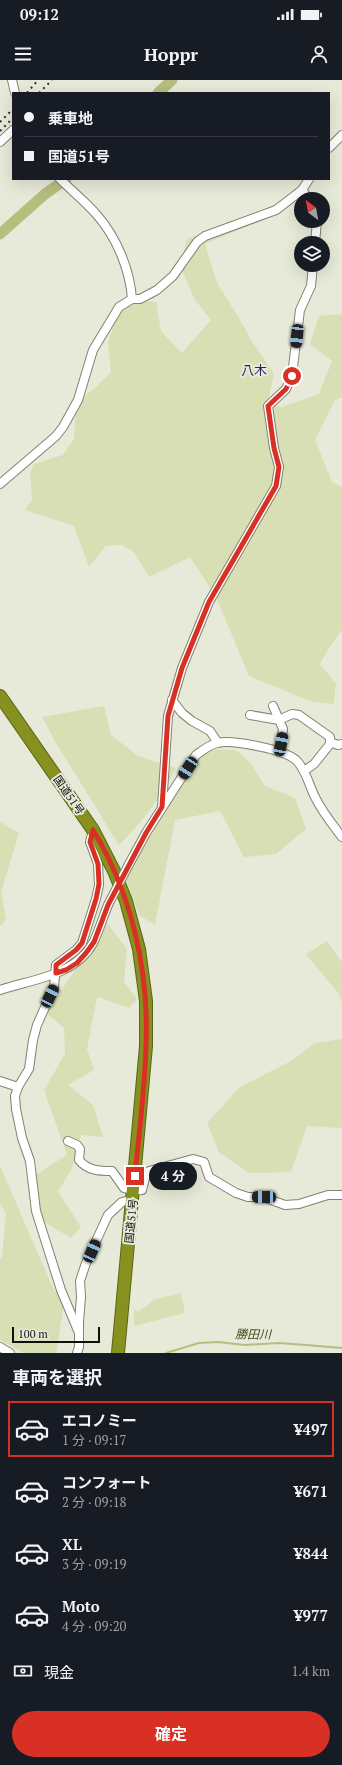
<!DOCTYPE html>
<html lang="ja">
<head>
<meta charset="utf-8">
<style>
	:root { --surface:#171b24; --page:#242831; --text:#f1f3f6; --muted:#9ea1a6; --line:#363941; --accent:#d93025 }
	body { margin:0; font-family:"PT Serif","Noto Sans JP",serif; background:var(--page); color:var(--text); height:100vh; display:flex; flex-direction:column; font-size:15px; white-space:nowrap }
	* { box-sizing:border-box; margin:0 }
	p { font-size:13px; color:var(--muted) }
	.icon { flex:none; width:22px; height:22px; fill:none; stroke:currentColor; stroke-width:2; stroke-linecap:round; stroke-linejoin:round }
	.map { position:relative; height:1273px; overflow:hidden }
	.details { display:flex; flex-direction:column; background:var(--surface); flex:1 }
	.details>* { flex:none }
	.banner { position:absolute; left:12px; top:12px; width:318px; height:88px; border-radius:0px; box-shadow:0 4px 16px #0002; display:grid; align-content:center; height:88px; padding:0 12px; background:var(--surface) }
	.needle { width:26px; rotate:328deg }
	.controls { position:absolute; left:294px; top:112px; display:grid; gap:8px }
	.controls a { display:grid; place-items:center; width:36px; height:36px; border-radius:50%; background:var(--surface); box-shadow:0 4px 16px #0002; font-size:20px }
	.scale { position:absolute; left:12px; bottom:10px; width:88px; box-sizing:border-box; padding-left:4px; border:2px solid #0e0f09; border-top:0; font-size:11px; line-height:14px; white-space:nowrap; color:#0e0f09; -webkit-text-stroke:3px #e7ead8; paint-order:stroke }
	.end { position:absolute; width:18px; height:18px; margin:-9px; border:5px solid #d93025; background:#fff; box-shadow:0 0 0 2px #fff }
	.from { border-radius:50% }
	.bubble { position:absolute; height:28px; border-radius:14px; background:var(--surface); box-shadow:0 4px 16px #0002; font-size:13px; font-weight:700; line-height:28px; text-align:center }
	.car { position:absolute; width:12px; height:24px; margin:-12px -6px; border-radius:5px; box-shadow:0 0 3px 1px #0007; background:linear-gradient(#222 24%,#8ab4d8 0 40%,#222 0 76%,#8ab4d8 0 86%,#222 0) }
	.banner b { display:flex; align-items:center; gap:14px; height:38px; font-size:15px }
	.banner b+b { border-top:1px solid var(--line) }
	.banner i { width:10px; height:10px; background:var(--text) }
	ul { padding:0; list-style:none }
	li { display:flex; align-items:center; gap:12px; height:56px; margin:0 8px 6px; padding:0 4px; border:2px solid transparent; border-radius:0px }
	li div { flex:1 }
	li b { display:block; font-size:15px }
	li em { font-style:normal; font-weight:700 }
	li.selected { border-color:var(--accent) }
	li>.icon { width:36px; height:36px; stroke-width:1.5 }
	h2 { padding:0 12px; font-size:18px; line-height:48px }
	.pay { display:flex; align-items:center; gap:10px; height:44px; padding:0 12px; font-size:15px }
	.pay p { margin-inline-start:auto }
	.primary-button { display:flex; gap:8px; margin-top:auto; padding:8px 12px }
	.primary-button a { flex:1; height:46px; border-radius:24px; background:var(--accent); color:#fff; font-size:16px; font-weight:700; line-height:46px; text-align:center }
	.status { display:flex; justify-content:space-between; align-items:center; height:28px; padding:0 20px; background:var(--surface); direction:ltr }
	.status svg { height:11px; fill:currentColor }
	header { display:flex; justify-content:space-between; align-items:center; height:52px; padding:0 12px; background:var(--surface); font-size:18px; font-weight:700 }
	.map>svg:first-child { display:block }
	.green { fill:#d8dfb5 }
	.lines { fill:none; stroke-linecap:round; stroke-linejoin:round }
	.stream { stroke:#b5be7d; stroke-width:2 }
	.river { stroke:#b5be7d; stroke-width:11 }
	.minor-casing { stroke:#808372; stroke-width:10 }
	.highway-casing { stroke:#5c6418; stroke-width:14 }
	.minor { stroke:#fff; stroke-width:8 }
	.highway { stroke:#869120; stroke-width:12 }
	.rail { stroke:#2c2d25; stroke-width:2; stroke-dasharray:2 4; stroke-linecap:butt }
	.minor-bridge-casing { stroke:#808372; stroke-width:10; stroke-linecap:butt }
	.minor-bridge { stroke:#fff; stroke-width:8 }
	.route { stroke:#d93025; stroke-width:5 }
	.labels { text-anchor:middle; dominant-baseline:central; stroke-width:4; stroke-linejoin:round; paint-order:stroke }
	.street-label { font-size:11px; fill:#0e0f09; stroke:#e7ead8 }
	.water-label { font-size:12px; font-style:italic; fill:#444918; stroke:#e7ead8 }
	.quarter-label { font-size:13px; fill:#331f59; stroke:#e7ead8 }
</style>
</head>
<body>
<div class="status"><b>09:12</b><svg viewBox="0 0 49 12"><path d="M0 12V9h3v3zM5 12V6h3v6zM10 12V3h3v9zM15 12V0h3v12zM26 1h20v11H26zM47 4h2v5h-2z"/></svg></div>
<header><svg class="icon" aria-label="menu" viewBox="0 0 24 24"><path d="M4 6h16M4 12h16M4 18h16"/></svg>Hoppr<svg class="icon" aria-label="person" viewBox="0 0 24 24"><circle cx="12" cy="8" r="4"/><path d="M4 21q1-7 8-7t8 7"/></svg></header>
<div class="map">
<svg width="342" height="1273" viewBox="0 0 342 1273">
	<rect width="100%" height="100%" fill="#e7ead8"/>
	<!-- green -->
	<g class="green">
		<polygon points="231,141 260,141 205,164 217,203 239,238 251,260 274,294 268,323 282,327 319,314 332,281 310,264 319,236 342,234 342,317 335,320 315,360 332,402 342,407 342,550 327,571 320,584 336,603 334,624 312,622 249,596 216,517 190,477 149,497 134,472 122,465 106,466 89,487 74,446 25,430 32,420 30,393 34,384 63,375 74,359 76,322 95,308 111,292 108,262 118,233 133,221 156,222 161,251 182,273 211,240 195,220 180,186 187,159"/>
		<path d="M104,626L111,655L138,676L176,688C161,716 142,743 119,765L56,663L42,637Z"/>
		<polygon points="202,669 236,670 251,684 265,706 295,718 306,749 276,774 244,777 220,731 175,740 155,845 139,835 124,794"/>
		<polygon points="0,742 19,753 1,812 6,840 0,846"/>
		<polygon points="107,843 127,869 124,902 137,919 129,928 97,917 87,969 94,990 68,1005 93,1025 103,1057 81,1055 72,1088 58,1112 81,1147 71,1158 32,1135 29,1099 67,1075 44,1010 65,974 64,948 46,933"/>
		<polygon points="327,861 342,882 342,924 339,914 306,874"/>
		<polygon points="342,959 342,1048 307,1046 291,1092 249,1093 219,1072 207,1043 240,1007 291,981 315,963"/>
		<polygon points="0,1086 52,1206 64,1224 56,1273 24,1273 0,1260 0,1179 2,1176 6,1134 0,1123"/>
		<polygon points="181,1213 185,1233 134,1246 134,1229 138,1232 156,1219"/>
	</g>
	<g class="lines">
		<!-- stream -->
		<polyline class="stream" points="166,1273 199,1263 218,1262 245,1265 279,1263 306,1265 342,1268"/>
		<!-- river -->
		<g class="river">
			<polyline points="158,13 172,0"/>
			<polyline points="0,154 45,114 66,99"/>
		</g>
		<defs>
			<g id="minor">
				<polyline points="12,0 15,13"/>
				<polyline points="0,62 13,50"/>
				<polyline points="329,68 342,55"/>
				<path d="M60,99C72,111 86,122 97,135C117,158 130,190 132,219"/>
				<polyline points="302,110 309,119"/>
				<polyline points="315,163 317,141"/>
				<polyline points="0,404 56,356 63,347 78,320 93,270 119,227 132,219 140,219 157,210 173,196 197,162 205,156 276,130 302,110 309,99"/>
				<polyline points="172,620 182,633 192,641 210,651 218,663"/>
				<polyline points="273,626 283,649 280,672"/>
				<polyline points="250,635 279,640 292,634 299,635 330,657 330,664 314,684 304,691"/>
				<polyline points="330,662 338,665 342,664"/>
				<polyline points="162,727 168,636 182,588 209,522 276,406 279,387 274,368 268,326 286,309 292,295 300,230 311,206 313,185"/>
				<path d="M128,786L146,753L196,675C203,670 209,665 217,663C232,659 287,670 297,681C307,692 309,706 316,719C323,733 333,745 342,757"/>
				<path d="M0,910C33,899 75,896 93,863C99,851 103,837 108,825"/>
				<polyline points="0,1001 18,1007"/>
				<path d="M68,1061L77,1065L80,1069L79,1080C88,1091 100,1091 112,1091L124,1108L134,1110"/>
				<polyline points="133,1111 142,1110 146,1094 149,1091 193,1079 204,1082 209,1097 236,1113 248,1117 263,1117 285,1125 299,1124 328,1115 342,1115"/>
				<polyline points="79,1253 61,1210 36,1131 30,1081 22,1058 16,1029 15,1016 18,1007 29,989 33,960 37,945 54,907 56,885 76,870 82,863 96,819 99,805 98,784 90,762 93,750"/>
				<polyline points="0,1267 10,1273"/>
				<polyline points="77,1273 79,1267 79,1242 81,1217 80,1201 86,1183 108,1135 122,1122 133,1119"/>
			</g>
			<polyline id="highway" points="0,616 93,750 114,791 126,821 139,869 146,921 146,966 118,1273"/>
		</defs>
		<!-- minor casing -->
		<use href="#minor" class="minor-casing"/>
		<!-- highway casing -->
		<use href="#highway" class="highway-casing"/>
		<!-- minor -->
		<use href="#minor" class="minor"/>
		<!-- highway -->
		<use href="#highway" class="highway"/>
		<!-- rail -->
		<g class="rail">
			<polyline points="27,13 38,0"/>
			<polyline points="39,13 52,0"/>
			<polyline points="0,42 13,29"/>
			<polyline points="0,51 13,38"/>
		</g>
		<defs>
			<polyline id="minor-bridge" points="108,825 128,786"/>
		</defs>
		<!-- minor-bridge casing -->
		<use href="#minor-bridge" class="minor-bridge-casing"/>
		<!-- minor-bridge -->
		<use href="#minor-bridge" class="minor-bridge"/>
	</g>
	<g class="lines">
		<!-- route -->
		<path class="route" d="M135,1096C139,1052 145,1009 146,965C149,891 132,814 93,750L90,762L98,784L99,804L96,819L82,863L76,870L56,885V893L66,890L77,883L86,873L94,862L108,825L146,753L162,727L168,636L182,588L209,522L276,406L279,387L274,368L268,326L286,309L292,296"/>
	</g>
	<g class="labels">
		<!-- street labels -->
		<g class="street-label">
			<text transform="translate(69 715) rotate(55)">国道51号</text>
			<text transform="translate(131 1141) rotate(-84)">国道51号</text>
		</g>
		<!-- water labels -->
		<g class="water-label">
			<text transform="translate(253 1254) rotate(1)">勝田川</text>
		</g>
		<!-- quarter labels -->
		<g class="quarter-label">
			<text x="254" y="290">八木</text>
		</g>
	</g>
</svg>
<div class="controls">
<a><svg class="needle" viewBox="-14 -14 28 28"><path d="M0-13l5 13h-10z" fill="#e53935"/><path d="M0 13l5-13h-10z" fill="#9ea1a6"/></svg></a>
<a><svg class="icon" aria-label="layers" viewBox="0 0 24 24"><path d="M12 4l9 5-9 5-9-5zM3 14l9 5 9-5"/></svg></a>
</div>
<div class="scale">100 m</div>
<i class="end from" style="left:292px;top:296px"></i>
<i class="end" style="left:135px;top:1096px"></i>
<div class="bubble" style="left:149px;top:1082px;width:48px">4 分</div>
<i class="car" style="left:297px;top:256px;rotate:186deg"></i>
<i class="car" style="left:281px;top:664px;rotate:11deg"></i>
<i class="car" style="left:188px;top:688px;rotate:213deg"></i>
<i class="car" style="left:50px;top:916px;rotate:26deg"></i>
<i class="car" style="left:264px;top:1117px;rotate:271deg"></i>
<i class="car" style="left:92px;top:1171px;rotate:24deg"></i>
<div class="banner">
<b><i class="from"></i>乗車地</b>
<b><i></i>国道51号</b>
</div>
</div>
<section class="details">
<h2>車両を選択</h2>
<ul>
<li class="selected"><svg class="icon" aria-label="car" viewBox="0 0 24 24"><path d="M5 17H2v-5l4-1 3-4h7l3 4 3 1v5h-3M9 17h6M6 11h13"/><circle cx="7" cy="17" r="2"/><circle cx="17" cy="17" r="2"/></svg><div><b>エコノミー</b><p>1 分 · 09:17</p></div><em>¥497</em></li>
<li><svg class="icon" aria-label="car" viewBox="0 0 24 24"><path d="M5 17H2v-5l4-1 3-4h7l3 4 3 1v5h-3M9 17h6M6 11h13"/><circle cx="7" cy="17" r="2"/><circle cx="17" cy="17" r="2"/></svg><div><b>コンフォート</b><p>2 分 · 09:18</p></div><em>¥671</em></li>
<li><svg class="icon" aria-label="car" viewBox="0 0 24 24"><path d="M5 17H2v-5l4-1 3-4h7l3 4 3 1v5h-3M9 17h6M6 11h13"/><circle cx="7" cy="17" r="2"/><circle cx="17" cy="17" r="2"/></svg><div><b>XL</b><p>3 分 · 09:19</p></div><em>¥844</em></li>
<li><svg class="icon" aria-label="car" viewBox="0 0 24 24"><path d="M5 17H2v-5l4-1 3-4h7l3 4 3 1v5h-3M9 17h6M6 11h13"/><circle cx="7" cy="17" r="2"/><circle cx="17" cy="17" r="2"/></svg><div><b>Moto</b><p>4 分 · 09:20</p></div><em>¥977</em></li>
</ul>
<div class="pay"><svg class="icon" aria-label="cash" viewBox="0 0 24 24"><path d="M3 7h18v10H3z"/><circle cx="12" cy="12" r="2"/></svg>現金<p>1.4 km</p></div>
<div class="primary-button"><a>確定</a></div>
</section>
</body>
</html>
